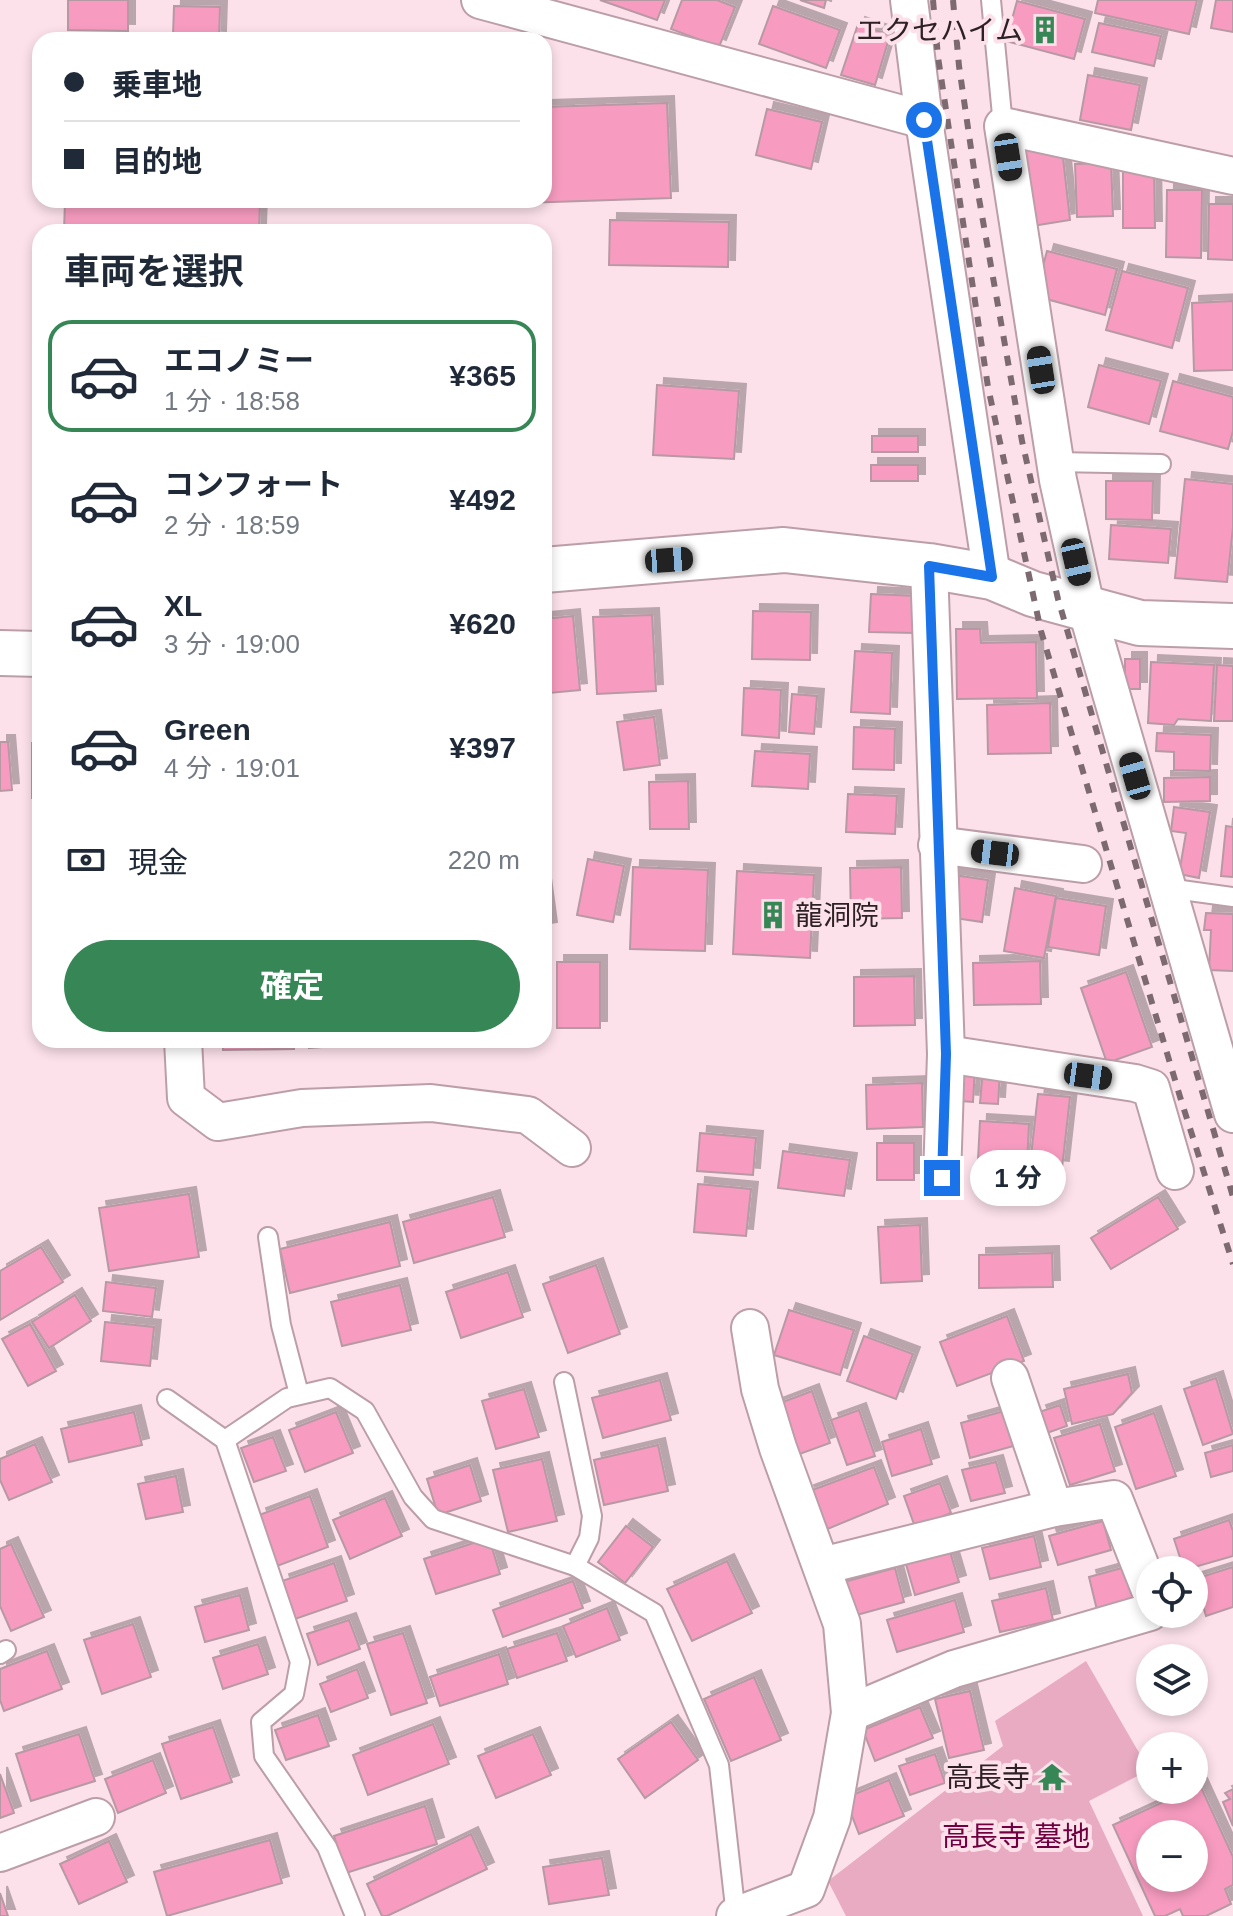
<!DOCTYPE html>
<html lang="ja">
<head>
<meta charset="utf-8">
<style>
	:root { --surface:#fff; --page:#f6f6f7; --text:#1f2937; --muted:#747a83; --line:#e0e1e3; --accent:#368656 }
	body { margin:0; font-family:Arial,"Noto Sans JP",sans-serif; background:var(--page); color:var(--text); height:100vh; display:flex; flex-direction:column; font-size:30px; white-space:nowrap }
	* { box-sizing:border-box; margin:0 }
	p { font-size:26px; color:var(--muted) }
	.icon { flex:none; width:44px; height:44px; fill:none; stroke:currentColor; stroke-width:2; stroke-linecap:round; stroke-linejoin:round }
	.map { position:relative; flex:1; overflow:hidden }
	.sheet { position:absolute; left:32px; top:224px; width:520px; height:824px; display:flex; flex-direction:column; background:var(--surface); border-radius:24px; box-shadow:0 4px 12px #0003 }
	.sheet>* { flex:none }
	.banner { position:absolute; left:32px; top:32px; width:520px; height:176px; border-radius:24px; box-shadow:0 4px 12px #0003; display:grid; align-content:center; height:176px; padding:0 32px; background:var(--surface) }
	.fabs { position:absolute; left:1136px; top:1556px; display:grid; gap:16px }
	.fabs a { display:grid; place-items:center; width:72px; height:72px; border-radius:50%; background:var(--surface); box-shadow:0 4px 12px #0003; font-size:40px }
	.end { position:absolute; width:36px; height:36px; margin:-18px; border:10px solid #1a73e8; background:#fff; box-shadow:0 0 0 4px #fff }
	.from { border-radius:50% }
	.bubble { position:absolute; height:56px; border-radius:28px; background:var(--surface); box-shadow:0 4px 12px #0003; font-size:26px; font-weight:700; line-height:56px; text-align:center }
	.car { position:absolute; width:24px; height:48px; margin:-24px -12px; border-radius:10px; box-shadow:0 0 6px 2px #0007; background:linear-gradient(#222 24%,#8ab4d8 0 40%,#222 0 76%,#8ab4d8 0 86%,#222 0) }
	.banner b { display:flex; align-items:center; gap:28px; height:76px; font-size:30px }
	.banner b+b { border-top:2px solid var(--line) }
	.banner i { width:20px; height:20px; background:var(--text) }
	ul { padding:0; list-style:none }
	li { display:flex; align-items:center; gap:24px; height:112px; margin:0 16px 12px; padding:0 16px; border:4px solid transparent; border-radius:24px }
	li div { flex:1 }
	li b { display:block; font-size:30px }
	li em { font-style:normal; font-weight:700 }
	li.current { border-color:var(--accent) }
	li>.icon { width:72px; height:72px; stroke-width:1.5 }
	h2 { padding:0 32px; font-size:36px; line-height:96px }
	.pay { display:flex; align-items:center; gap:20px; height:88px; padding:0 32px; font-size:30px }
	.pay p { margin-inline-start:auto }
	.primary-button { display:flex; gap:16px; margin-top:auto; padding:16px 32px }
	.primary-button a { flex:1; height:92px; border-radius:48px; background:var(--accent); color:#fff; font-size:32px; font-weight:700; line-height:92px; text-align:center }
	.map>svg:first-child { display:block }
	.green { fill:#e8abc2 }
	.building { fill:#f79cc0; stroke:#b799a3; stroke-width:2; fill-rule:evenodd; filter:url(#shadow) }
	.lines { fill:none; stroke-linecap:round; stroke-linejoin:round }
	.service-casing { stroke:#bc9ea9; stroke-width:22 }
	.minor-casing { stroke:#bc9ea9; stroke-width:40 }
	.tertiary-casing { stroke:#bc9ea9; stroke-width:48 }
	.service { stroke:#fff; stroke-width:18 }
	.minor { stroke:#fff; stroke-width:36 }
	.tertiary { stroke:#fff; stroke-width:44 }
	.rail { stroke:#7c6a70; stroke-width:6; stroke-dasharray:10 10; stroke-linecap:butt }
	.route { stroke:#1a73e8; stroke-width:10 }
	.labels { text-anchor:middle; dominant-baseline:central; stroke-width:8; stroke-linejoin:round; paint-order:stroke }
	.poi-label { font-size:28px; fill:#2d2125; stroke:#fce1ea; text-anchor:end }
	.park-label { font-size:28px; fill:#700040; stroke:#fce1ea }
</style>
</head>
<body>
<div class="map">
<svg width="1233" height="1916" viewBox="0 0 1233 1916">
	<defs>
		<filter id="shadow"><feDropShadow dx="7" dy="-7" stdDeviation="0" flood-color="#0004"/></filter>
	</defs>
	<rect width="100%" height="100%" fill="#fce1ea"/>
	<!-- green -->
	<polygon class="green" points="1086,1661 1149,1770 1089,1801 1143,1916 846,1916 828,1881 1003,1746 995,1721"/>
	<!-- building -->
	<g class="building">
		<polygon points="68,0 128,0 128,31 68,30"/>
		<polygon points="600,0 665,0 657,20"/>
		<polygon points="682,0 717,0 735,7 719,47 671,29"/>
		<polygon points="800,0 826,0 824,8"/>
		<polygon points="1098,0 1197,0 1189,34 1095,13"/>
		<polygon points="1216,0 1233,0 1233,32 1211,28"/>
		<polygon points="1017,1 1085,19 1074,59 1006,41"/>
		<polygon points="174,6 220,7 219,38 173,36"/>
		<polygon points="773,6 840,30 826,68 759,44"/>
		<polygon points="1099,23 1161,36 1154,66 1092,52"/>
		<polygon points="858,24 890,35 875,85 841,75"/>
		<polygon points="1088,75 1140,85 1131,130 1080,120"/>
		<polygon points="667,103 671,198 399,207 399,200 544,200 544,107"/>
		<polygon points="767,109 822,122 811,169 756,155"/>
		<polygon points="1022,143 1062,149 1070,220 1032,226"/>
		<polygon points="1111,163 1113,216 1077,217 1075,164"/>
		<polygon points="1123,168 1154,168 1155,228 1123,228"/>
		<polygon points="1167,190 1202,190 1201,258 1166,257"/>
		<polygon points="65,200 260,200 259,232 64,232"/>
		<polygon points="1209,204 1233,204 1233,260 1208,259"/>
		<polygon points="610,220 729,222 728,267 609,265"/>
		<polygon points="1047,251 1117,269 1105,315 1035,296"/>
		<polygon points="1122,271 1188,288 1172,348 1106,330"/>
		<polygon points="1233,301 1233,370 1194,371 1192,303"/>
		<polygon points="1099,365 1161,381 1149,424 1088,407"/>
		<polygon points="1173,381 1233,397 1233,431 1228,449 1160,431"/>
		<polygon points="657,385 739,391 734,459 653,455"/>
		<rect x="872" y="436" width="46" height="16"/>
		<rect x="871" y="465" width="47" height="16"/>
		<polygon points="1185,479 1233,484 1233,527 1227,582 1175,578"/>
		<polygon points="1106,481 1153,481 1152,520 1106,519"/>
		<polygon points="1111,525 1171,529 1168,563 1109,559"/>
		<polygon points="871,594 917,596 915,633 869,632"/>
		<polygon points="753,611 811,612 810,660 752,659"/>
		<polygon points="652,615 656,691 597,694 593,617"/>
		<polygon points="573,616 580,690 549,693 544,619"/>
		<polygon points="956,629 980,629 981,643 1036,642 1037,698 957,699"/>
		<polygon points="855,651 892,653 890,714 851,712"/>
		<rect x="1125" y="659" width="15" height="30"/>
		<polygon points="1151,662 1214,665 1211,721 1178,719 1174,725 1148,723"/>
		<polygon points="1217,665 1233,666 1233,721 1214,721"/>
		<polygon points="744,688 781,690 779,738 742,735"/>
		<polygon points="792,694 817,696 814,734 789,732"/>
		<polygon points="1050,703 1051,753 988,754 987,705"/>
		<polygon points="654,717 660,765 624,770 617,722"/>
		<polygon points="854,727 895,729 894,770 853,769"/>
		<polygon points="1157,733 1211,735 1210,771 1174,770 1174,752 1156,751"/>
		<polygon points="0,742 8,742 12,790 0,791"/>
		<rect x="32" y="743" width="8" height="55"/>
		<polygon points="755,751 810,754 808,789 752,786"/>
		<polygon points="1210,777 1210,801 1164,802 1164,778"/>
		<polygon points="688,781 689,829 650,829 649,782"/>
		<polygon points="848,794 897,796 895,834 846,832"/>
		<polygon points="1174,807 1210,812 1199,878 1179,874 1186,833 1171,831"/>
		<polygon points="1226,826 1233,827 1233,877 1221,876"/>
		<polygon points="588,859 624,866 613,922 577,915"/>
		<polygon points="633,867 708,870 705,951 630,949"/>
		<polygon points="901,867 902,918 851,919 850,868"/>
		<polygon points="737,871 814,875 810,958 733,954"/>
		<polygon points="947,874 988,880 982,922 941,916"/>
		<polygon points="544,885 550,929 544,930"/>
		<polygon points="1015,888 1056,896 1044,958 1004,951"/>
		<polygon points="1056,898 1106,906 1099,955 1048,947"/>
		<polygon points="1206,913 1233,914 1233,971 1209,970 1211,930 1204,930"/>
		<polygon points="1040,961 1041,1004 974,1005 973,963"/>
		<rect x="557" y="962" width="43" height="66"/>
		<polygon points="1126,972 1152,1047 1107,1063 1081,988"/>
		<polygon points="914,976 915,1025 854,1026 854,977"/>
		<polygon points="223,1040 294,1040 294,1049 223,1050"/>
		<polygon points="308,1040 350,1040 351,1045 309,1048"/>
		<polygon points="949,1065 975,1067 973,1102 947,1100"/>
		<polygon points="983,1069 1000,1071 998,1104 980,1103"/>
		<polygon points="922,1083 923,1127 867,1129 866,1085"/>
		<polygon points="1038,1094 1070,1097 1062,1168 1030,1165"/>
		<polygon points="980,1121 1029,1124 1027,1163 978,1160"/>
		<polygon points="700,1133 756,1138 753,1175 697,1171"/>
		<rect x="877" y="1143" width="37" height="37"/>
		<polygon points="783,1151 850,1160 844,1196 778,1188"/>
		<polygon points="698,1184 751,1189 746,1236 694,1232"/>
		<polygon points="189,1194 199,1257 109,1271 99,1208"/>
		<polygon points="493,1197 505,1237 414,1263 403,1222"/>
		<polygon points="1158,1197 1178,1229 1111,1269 1091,1238"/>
		<polygon points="390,1222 400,1266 290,1293 280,1249"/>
		<polygon points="920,1225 922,1281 881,1283 878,1227"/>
		<polygon points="41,1247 63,1282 0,1320 0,1271"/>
		<polygon points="1052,1253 1053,1287 979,1288 979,1255"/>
		<polygon points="596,1265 620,1334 568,1353 543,1284"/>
		<polygon points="508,1272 523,1317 461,1338 446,1292"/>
		<polygon points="106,1282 156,1288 152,1317 103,1311"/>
		<polygon points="400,1285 411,1330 342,1346 331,1302"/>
		<polygon points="75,1295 91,1321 49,1348 32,1322"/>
		<polygon points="789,1310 854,1330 840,1375 774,1355"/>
		<polygon points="1007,1316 1024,1361 957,1386 940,1342"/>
		<polygon points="105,1322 154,1327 150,1366 101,1361"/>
		<polygon points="30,1324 56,1371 28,1386 2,1339"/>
		<polygon points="864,1336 913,1354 896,1399 847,1381"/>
		<polygon points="1128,1374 1132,1393 1113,1414 1072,1424 1064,1389"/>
		<polygon points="1216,1378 1233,1434 1203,1445 1184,1389"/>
		<polygon points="660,1380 671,1420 603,1438 592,1398"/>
		<polygon points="524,1389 539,1437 496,1449 482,1401"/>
		<polygon points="812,1391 830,1443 794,1456 775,1405"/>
		<polygon points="1060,1405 1067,1426 1047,1433 1039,1412"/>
		<polygon points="859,1410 875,1456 847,1465 831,1420"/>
		<polygon points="1008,1410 1017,1445 970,1458 961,1423"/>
		<polygon points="134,1412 142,1445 69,1462 61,1429"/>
		<polygon points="336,1412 353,1453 305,1472 289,1430"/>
		<polygon points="1154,1413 1176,1476 1136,1489 1115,1427"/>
		<polygon points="1100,1424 1115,1471 1070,1485 1054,1438"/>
		<polygon points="921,1429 932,1464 892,1476 882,1442"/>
		<polygon points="273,1437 286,1471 254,1482 241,1448"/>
		<polygon points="35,1444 52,1482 9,1500 0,1480 0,1459"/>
		<polygon points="658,1445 668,1491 604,1505 594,1460"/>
		<polygon points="1233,1445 1233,1471 1211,1477 1205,1453"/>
		<polygon points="542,1459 557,1521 508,1532 493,1470"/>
		<polygon points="996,1462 1005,1493 971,1501 962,1470"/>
		<polygon points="470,1465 481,1501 438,1515 427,1479"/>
		<polygon points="874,1467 888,1504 825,1530 807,1492"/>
		<polygon points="176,1476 183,1512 146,1519 138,1484"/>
		<polygon points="940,1483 951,1513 915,1527 904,1496"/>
		<polygon points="310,1496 328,1547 277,1566 259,1515"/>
		<polygon points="385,1498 402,1536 350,1559 333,1520"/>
		<polygon points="1229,1520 1233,1531 1233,1556 1184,1570 1174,1539"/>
		<polygon points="1103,1521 1111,1550 1058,1565 1049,1536"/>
		<polygon points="626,1526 653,1547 625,1583 598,1562"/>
		<polygon points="1034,1536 1041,1567 990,1579 982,1548"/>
		<polygon points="489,1538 500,1574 436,1594 424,1559"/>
		<polygon points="11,1544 44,1617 11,1631 0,1606 0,1549"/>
		<polygon points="949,1548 959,1582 915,1595 905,1561"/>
		<polygon points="727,1561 752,1613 692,1641 667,1589"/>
		<polygon points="334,1563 347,1601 295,1619 282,1581"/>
		<polygon points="1129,1566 1138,1600 1097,1610 1089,1577"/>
		<polygon points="1233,1567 1233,1607 1206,1616 1195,1579"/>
		<polygon points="895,1568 904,1602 853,1616 844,1582"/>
		<polygon points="573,1581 583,1608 503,1637 493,1610"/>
		<polygon points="1046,1588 1053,1620 1000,1632 992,1601"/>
		<polygon points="240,1595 249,1630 205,1642 195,1607"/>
		<polygon points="955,1600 964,1632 897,1652 887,1620"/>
		<polygon points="607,1608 620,1640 576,1657 563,1626"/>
		<polygon points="349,1620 360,1649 318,1665 307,1634"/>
		<polygon points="133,1624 151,1677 102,1694 84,1640"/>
		<polygon points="403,1633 427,1703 391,1715 367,1644"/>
		<polygon points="557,1633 567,1661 517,1678 507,1649"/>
		<polygon points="258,1644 268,1674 223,1689 213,1658"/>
		<polygon points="47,1651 62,1689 4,1711 0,1700 0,1669"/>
		<polygon points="499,1654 508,1684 440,1706 430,1677"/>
		<polygon points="357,1669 368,1698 331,1712 320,1684"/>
		<polygon points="754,1677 781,1740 731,1761 704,1699"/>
		<polygon points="970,1691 984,1750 949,1758 935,1699"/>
		<polygon points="920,1707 933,1738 875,1761 863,1730"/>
		<polygon points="318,1715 329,1746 286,1760 275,1730"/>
		<polygon points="671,1722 698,1760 645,1798 618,1759"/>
		<polygon points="433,1724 449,1764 368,1795 353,1755"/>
		<polygon points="213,1727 232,1782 181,1799 162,1744"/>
		<polygon points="79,1734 95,1781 31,1801 16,1754"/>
		<polygon points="533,1734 551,1775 496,1798 478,1756"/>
		<polygon points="935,1754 945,1783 910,1795 899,1766"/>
		<polygon points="153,1760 166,1793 118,1813 105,1779"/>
		<polygon points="0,1774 14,1813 0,1818"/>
		<polygon points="889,1780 904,1816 859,1834 845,1798"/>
		<path d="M1200,1785L1233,1857V1885L1225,1889L1231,1904L1206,1916H1183L1180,1909L1165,1916H1155L1113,1825ZM1150,1834H1194V1878H1150Z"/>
		<polygon points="1233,1789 1233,1826 1223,1802 1230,1799 1225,1793"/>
		<polygon points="425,1806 437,1844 346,1873 334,1836"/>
		<polygon points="471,1834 487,1869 387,1916 382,1916 367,1884"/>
		<polygon points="270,1840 282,1883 167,1916 154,1872"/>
		<polygon points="109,1841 127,1882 79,1904 60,1864"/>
		<polygon points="602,1858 609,1895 549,1904 543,1867"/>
		<polygon points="0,1893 8,1916 0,1916"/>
	</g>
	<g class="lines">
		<defs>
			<g id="service">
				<polyline points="991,0 1003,126"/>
				<polyline points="1055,462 1161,464"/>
				<polyline points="1167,888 1233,897"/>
				<polyline points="268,1237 281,1325 299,1394"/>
				<polyline points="564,1382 592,1516 589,1538 575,1566"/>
				<polyline points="167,1399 225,1440 300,1662 294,1694 261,1722 264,1756 327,1847 355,1916"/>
				<polyline points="225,1440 287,1398 330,1388 365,1411 413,1497 433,1519 575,1566 654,1613 719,1765 736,1916"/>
				<polyline points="0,1654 6,1650"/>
			</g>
			<g id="minor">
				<polyline points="480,0 924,120"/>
				<polyline points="909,0 924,120 992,577"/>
				<polyline points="1233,176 1003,126 1058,480 1086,607 1233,1114"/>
				<polyline points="929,566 946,1054 942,1178"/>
				<polyline points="937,845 1083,864"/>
				<polyline points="183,1040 186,1098 218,1122 302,1108 431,1103 528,1115 572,1148"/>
				<polyline points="946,1054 1135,1083 1151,1088 1175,1171"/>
				<polyline points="1010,1378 1054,1508"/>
				<polyline points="822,1566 1054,1508 1114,1499 1150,1590"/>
				<polyline points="850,1713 954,1669 1150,1612"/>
				<polyline points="0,1853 96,1817"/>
				<polyline points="735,1916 806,1889 832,1818 850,1713 842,1624 778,1448 760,1389 750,1328"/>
			</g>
			<g id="tertiary">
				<polyline points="544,570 784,550 929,566 992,577 1033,594 1140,623 1233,626"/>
				<polyline points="0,653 40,654"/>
			</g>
		</defs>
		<!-- service casing -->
		<use href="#service" class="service-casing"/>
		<!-- minor casing -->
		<use href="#minor" class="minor-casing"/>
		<!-- tertiary casing -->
		<use href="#tertiary" class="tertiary-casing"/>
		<!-- service -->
		<use href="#service" class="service"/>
		<!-- minor -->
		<use href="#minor" class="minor"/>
		<!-- tertiary -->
		<use href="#tertiary" class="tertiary"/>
		<!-- rail -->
		<g class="rail">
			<polyline points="933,0 938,57 988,387 1041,631 1181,1100 1233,1264"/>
			<polyline points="953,0 959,66 975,176 1022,441 1058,599 1233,1197"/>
		</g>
	</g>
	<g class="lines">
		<!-- route -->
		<polyline class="route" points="924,120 992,577 929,566 946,1054 942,1178"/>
	</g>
	<!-- icons -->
	<defs>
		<symbol id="building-bare" viewBox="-9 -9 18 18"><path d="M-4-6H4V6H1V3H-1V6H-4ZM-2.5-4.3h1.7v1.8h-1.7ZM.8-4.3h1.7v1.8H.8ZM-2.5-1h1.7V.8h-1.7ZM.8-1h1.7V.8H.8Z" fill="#368656" stroke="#fce1ea" stroke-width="2.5" paint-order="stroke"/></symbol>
		<symbol id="temple-bare" viewBox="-9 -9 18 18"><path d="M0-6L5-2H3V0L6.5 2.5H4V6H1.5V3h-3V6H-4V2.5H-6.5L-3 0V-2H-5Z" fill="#368656" stroke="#fce1ea" stroke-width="2.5" paint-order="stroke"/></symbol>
	</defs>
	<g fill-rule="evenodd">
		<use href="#building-bare" x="1025" y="10" width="40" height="40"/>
		<use href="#building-bare" x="753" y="895" width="40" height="40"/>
		<use href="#temple-bare" x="1032" y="1757" width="40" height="40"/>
	</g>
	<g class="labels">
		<!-- poi labels -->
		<g class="poi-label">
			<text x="1023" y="30">エクセハイム</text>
			<text x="795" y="915" text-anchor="start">龍洞院</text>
			<text x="1030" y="1777">高長寺</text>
		</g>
		<!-- park labels -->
		<g class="park-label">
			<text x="1016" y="1836">高長寺 墓地</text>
		</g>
	</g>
</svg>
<div class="fabs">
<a><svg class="icon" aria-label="locate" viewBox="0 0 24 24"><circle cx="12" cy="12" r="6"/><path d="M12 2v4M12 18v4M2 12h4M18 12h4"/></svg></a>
<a><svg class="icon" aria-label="layers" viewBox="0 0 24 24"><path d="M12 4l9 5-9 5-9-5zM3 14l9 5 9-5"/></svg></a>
<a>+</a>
<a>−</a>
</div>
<i class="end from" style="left:924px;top:120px"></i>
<i class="end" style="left:942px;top:1178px"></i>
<div class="bubble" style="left:970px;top:1150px;width:96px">1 分</div>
<i class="car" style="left:1008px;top:157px;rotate:171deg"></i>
<i class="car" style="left:1041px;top:370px;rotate:351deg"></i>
<i class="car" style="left:669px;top:560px;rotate:86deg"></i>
<i class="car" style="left:1076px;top:562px;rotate:167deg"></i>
<i class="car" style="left:1135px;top:776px;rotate:344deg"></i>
<i class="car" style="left:995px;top:853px;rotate:277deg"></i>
<i class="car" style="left:1088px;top:1076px;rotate:98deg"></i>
<div class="banner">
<b><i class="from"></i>乗車地</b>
<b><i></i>目的地</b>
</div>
<section class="sheet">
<h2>車両を選択</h2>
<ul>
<li class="current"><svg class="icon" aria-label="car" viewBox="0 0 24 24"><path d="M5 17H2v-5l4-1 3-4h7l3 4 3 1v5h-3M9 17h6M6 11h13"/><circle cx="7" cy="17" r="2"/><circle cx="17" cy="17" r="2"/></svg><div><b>エコノミー</b><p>1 分 · 18:58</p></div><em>¥365</em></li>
<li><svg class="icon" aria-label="car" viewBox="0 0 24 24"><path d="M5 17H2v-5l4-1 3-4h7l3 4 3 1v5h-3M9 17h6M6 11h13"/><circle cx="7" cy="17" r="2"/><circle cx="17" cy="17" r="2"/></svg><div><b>コンフォート</b><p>2 分 · 18:59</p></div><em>¥492</em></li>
<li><svg class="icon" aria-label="car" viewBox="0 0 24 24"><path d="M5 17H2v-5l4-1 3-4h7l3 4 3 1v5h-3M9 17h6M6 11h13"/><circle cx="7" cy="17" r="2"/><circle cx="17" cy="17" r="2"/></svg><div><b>XL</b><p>3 分 · 19:00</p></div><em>¥620</em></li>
<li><svg class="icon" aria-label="car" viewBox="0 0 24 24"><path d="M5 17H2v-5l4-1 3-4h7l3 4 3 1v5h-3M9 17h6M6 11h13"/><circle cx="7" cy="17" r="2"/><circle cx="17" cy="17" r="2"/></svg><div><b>Green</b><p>4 分 · 19:01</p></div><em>¥397</em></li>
</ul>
<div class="pay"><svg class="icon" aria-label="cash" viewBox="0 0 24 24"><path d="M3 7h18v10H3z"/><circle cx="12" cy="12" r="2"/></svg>現金<p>220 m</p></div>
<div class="primary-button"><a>確定</a></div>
</section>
</div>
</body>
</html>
